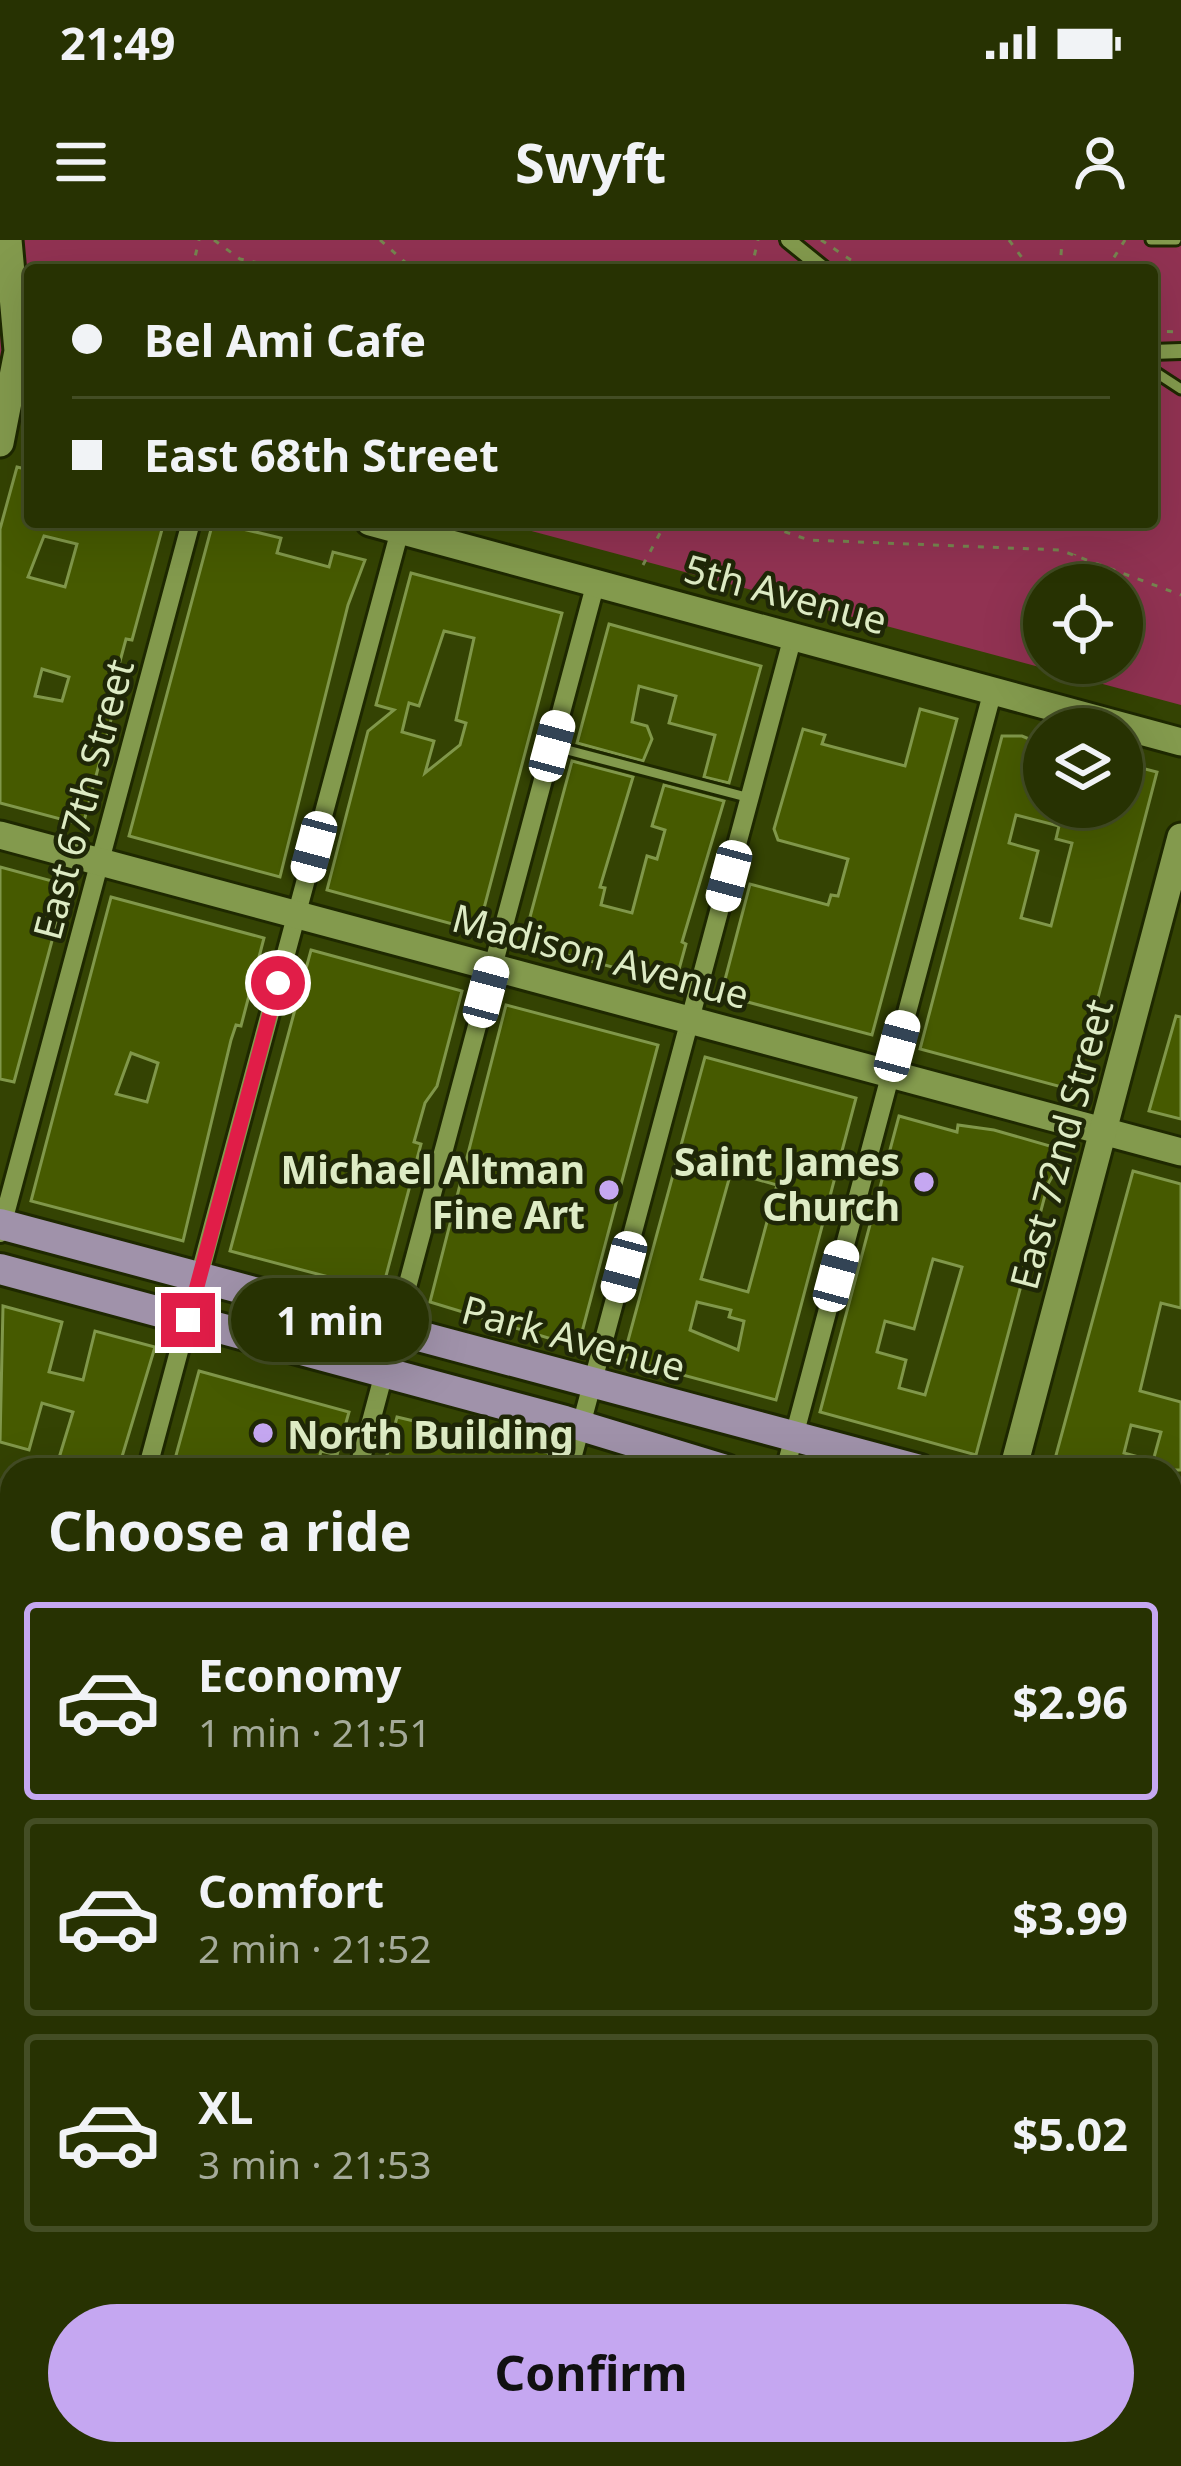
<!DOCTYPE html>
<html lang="en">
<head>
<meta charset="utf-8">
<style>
	:root { --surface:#273202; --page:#333e11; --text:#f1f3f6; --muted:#a4aa99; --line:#434d24; --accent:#c5a7f1 }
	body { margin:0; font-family:"Noto Sans",sans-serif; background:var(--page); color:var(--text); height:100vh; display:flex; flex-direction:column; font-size:45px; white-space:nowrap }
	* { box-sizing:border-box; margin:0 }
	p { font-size:39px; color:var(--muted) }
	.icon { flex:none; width:66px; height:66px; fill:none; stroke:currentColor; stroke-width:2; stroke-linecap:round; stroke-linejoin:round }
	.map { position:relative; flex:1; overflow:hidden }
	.panel { position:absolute; left:0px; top:1218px; width:1182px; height:1008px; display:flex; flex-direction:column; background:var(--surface); border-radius:36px 36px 0 0; box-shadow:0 12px 48px #0002,0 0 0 3px var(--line) }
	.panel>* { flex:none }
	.banner { position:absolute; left:24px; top:24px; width:1134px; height:264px; border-radius:12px; box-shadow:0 12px 48px #0002,0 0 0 3px var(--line); display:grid; align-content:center; height:264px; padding:0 48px; background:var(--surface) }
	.controls { position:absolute; left:1023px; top:324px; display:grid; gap:24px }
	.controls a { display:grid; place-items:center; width:120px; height:120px; border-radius:50%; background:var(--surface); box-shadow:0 12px 48px #0002,0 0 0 3px var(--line); font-size:60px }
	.end { position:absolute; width:54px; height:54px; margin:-27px; border:15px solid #e11d48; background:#fff; box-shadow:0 0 0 6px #fff }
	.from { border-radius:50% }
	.bubble { position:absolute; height:84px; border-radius:42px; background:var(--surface); box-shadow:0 12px 48px #0002,0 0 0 3px var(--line); font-size:39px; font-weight:700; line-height:84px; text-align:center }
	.car { position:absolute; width:36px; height:72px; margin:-36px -18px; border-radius:15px; box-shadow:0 0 9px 3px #0007; background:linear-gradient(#fff 24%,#345 0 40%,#fff 0 76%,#345 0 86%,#fff 0) }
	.banner b { display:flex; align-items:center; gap:42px; height:114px; font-size:45px }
	.banner b+b { border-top:3px solid var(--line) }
	.banner i { width:30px; height:30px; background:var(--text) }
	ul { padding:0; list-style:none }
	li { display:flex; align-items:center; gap:36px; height:198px; margin:0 24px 18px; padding:0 24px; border:6px solid var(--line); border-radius:12px }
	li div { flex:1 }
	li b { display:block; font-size:45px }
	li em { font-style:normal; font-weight:700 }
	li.active { border-color:var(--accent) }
	li>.icon { width:108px; height:108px; stroke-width:1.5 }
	h2 { padding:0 48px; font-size:54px; line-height:144px }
	.button { display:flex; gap:24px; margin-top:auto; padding:24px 48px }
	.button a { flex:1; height:138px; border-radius:72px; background:var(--accent); color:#111; font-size:48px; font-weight:700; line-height:138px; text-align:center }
	.status { display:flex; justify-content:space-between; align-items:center; height:84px; padding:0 60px; background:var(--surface); direction:ltr }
	.status svg { height:33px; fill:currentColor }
	header { display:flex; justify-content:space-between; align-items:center; height:156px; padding:0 48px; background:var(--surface); font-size:54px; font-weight:700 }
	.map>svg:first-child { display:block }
	.green { fill:#913252; fill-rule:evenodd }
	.building { fill:#465a00; stroke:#80974a; stroke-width:3; fill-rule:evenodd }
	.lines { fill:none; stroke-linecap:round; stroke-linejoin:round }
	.service-casing { stroke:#1e2800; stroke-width:15 }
	.pedestrian-casing { stroke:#1e2800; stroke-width:20 }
	.minor-casing { stroke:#1e2800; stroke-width:24 }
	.secondary-casing { stroke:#1e2800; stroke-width:33 }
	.primary-casing { stroke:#1e2800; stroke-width:36 }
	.path { stroke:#76854f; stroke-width:3; stroke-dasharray:6 9; stroke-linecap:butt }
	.service { stroke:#839a4d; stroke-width:9 }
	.pedestrian { stroke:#839a4d; stroke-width:14 }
	.minor { stroke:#839a4d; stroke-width:18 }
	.secondary { stroke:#839a4d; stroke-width:27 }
	.primary { stroke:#a092aa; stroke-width:30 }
	.route { stroke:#e11d48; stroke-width:15 }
	.poi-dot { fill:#c5a7f1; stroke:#1f2707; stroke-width:4.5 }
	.labels { text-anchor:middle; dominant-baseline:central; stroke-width:9; stroke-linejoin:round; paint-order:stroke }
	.street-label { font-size:39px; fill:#ddebc4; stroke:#1f2707 }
	.poi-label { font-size:39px; font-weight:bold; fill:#ddebc4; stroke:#1f2707; text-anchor:end }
</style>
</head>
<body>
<div class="status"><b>21:49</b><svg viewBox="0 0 49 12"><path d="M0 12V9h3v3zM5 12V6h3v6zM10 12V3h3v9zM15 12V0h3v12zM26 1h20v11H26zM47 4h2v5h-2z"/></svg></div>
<header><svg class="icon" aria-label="menu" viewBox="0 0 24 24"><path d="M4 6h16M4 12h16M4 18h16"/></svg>Swyft<svg class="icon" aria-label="person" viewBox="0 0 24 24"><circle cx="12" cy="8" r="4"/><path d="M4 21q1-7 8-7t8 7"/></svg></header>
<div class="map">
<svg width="1181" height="2226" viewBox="0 0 1181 2226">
	<rect width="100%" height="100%" fill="#344303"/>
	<!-- green -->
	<path class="green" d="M0,0H1181V465L498,282H1152V30H30V156L0,148ZM1044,345H1122V423H1044Z"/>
	<!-- building -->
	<g class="building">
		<path d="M17,227L30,230V282H164L132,400L126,399L116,436L122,438L83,585L0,563V289ZM44,296L77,304L65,347L28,337ZM42,429L69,437L62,461L35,456Z"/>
		<polygon points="213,282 281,298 277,313 329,327 333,312 365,320 348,365 280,637 129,596"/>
		<path d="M411,333L562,373L478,691L327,650L368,491L394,470L376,465ZM444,391L474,398L456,480L466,483L460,505L425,533L434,501L402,492L409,463L419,466Z"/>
		<polygon points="609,384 761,426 729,543 704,537 715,495 669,483 676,456 639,446 632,482 647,486 652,499 643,521 577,503"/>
		<polygon points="920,469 957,479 872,795 721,755 750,644 828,665 831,655 838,656 848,619 778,600 774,589 803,489 825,495 822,504 905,526"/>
		<path d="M1002,496H1022L1044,505L1040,567H1091L1116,577L1122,567V523L1157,532L1075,846L1069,849L920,809ZM1016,575L1059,586L1056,599L1072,603L1051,686L1021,678L1038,611L1009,603Z"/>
		<polygon points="572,521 633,537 600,647 605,648 601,665 632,673 647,616 657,619 665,590 652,586 664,545 724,561 682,702 686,704 675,744 523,703"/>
		<polygon points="0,627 67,645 14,842 0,839"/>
		<path d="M111,657L264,698L241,786L236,785L231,800L183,1001L31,961ZM131,813L158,823L147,862L116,854Z"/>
		<polygon points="311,710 462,751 437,846 425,863 414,902 421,904 382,1051 230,1011"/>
		<polygon points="506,765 658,805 578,1107 430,1062"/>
		<polygon points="1176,776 1181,777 1181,879 1149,871"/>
		<path d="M705,817L856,858L776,1160L623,1119ZM731,932L777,945L748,1052L701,1039ZM697,1062L731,1070L729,1077L744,1081L738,1110L690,1090Z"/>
		<path d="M899,876L957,892L958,885L994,890L1050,906L1056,914L1057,928L1048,944L976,1215L820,1172ZM933,1019L962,1027L925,1155L899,1148L906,1120L877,1112L885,1081L914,1089Z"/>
		<path d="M1133,931L1181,944V1068L1161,1063L1140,1151L1181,1162V1230H1052ZM1131,1185L1161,1192L1153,1221L1124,1213Z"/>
		<polygon points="3,1066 62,1082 49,1132 83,1140 95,1091 155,1107 118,1230 77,1230 79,1223 59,1218 73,1172 42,1163 29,1210 0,1202"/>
		<polygon points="199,1131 349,1172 337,1215 321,1211 316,1230 172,1230"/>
		<polygon points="397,1177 549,1213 545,1230 383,1230"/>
	</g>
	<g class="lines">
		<defs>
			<g id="service">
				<polyline points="1151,0 1176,0"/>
				<polyline points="1152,130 1181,149"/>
				<polyline points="552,506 750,558"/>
			</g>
			<g id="pedestrian">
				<polyline points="788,0 825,30"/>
				<polyline points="1152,112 1181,111"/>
			</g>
			<g id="minor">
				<polyline points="0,993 191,282"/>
				<polyline points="147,1230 400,290"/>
				<polyline points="358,1230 596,342"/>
				<polyline points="569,1230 793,396"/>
				<polyline points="785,1230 993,450"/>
				<polyline points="1170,1508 1181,1467"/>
				<polyline points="0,1779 12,1734"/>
				<polyline points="91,2226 95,2214"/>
				<polyline points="303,2226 306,2214"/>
				<polyline points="518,2226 521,2214"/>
				<polyline points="977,2226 981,2214"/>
			</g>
			<g id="secondary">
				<polyline points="0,203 18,111 8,0"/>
				<polyline points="370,282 1181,502"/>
				<polyline points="0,595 1181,912"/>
				<polyline points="1013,1230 1181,597"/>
				<polyline points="0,1424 12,1427"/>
				<polyline points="1170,1737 1181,1740"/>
				<polyline points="745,2226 748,2214"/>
			</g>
			<g id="primary">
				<polyline points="0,984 920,1230"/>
				<polyline points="0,1029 565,1181 726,1230"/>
				<polyline points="1170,1297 1181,1300"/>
				<polyline points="1170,1344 1181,1347"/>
				<polyline points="0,1836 12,1839"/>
				<polyline points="1170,2149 1181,2151"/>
			</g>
		</defs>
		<!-- service casing -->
		<use href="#service" class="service-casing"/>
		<!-- pedestrian casing -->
		<use href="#pedestrian" class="pedestrian-casing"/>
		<!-- minor casing -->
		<use href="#minor" class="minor-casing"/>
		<!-- secondary casing -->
		<use href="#secondary" class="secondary-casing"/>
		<!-- primary casing -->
		<use href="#primary" class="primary-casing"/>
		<!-- path -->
		<g class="path">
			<polyline points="214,0 240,19 290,30"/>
			<polyline points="380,0 414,30"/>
			<polyline points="821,0 866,30"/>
			<polyline points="1009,0 1031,30"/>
			<polyline points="192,30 199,0"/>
			<polyline points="751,30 758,0"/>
			<polyline points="1060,30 1062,0"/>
			<polyline points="1106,30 1125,0"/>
			<polyline points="1152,91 1181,92"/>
			<polyline points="756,282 809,300 1060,310 1181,355"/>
			<polyline points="643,325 666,282"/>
			<polyline points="1069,329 1075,314"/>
			<polyline points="12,1599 12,1611"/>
			<polyline points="8,1630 12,1614"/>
			<polyline points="328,2219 332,2226"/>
		</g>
		<!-- service -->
		<use href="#service" class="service"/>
		<!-- pedestrian -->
		<use href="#pedestrian" class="pedestrian"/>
		<!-- minor -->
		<use href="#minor" class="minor"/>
		<!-- secondary -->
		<use href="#secondary" class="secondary"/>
		<!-- primary -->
		<use href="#primary" class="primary"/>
	</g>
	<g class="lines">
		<!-- route -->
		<polyline class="route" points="188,1080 278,743"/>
	</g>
	<!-- markers -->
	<g class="poi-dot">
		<circle cx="924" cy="942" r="12"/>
		<circle cx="609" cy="950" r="12"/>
		<circle cx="263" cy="1193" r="12"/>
	</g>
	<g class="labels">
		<!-- street labels -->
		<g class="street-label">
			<text transform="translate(786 353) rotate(15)">5th Avenue</text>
			<text transform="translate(82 559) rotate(-75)">East 67th Street</text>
			<text transform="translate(601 715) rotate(15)">Madison Avenue</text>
			<text transform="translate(1060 904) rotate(-75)">East 72nd Street</text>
			<text transform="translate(574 1097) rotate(15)">Park Avenue</text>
		</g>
		<!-- poi labels -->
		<g class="poi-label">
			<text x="900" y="920">Saint James<tspan x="900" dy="45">Church</tspan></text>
			<text x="585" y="928">Michael Altman<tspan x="585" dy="45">Fine Art</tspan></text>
			<text x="287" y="1193" text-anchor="start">North Building</text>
		</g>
	</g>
</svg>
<div class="controls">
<a><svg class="icon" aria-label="locate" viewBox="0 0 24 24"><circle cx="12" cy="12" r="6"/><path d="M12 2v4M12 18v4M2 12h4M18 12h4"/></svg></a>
<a><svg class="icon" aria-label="layers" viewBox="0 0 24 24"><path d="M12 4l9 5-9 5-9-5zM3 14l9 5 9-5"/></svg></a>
</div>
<i class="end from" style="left:278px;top:743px"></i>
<i class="end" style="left:188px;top:1080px"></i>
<div class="bubble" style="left:231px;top:1038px;width:198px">1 min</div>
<i class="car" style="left:552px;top:506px;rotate:15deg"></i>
<i class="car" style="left:314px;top:607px;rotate:195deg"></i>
<i class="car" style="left:729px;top:636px;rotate:195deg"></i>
<i class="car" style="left:486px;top:752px;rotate:15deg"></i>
<i class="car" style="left:897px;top:806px;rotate:15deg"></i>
<i class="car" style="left:624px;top:1027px;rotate:195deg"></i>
<i class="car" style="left:836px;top:1036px;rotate:15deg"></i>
<div class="banner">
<b><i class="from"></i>Bel Ami Cafe</b>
<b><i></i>East 68th Street</b>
</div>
<section class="panel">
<h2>Choose a ride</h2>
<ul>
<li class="active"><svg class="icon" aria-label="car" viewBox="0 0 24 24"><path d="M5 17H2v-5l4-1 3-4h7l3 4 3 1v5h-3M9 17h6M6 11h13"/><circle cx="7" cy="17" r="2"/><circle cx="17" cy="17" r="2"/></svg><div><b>Economy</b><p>1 min · 21:51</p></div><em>$2.96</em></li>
<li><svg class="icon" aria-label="car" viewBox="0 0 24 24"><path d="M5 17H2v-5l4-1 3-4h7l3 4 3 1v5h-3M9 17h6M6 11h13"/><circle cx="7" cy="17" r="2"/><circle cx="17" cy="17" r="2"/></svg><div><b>Comfort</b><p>2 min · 21:52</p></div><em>$3.99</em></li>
<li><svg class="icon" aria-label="car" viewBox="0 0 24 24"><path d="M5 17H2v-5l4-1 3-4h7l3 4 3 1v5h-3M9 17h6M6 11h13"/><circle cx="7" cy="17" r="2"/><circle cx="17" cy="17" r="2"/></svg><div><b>XL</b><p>3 min · 21:53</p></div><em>$5.02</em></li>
</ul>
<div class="button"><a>Confirm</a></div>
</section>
</div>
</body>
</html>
